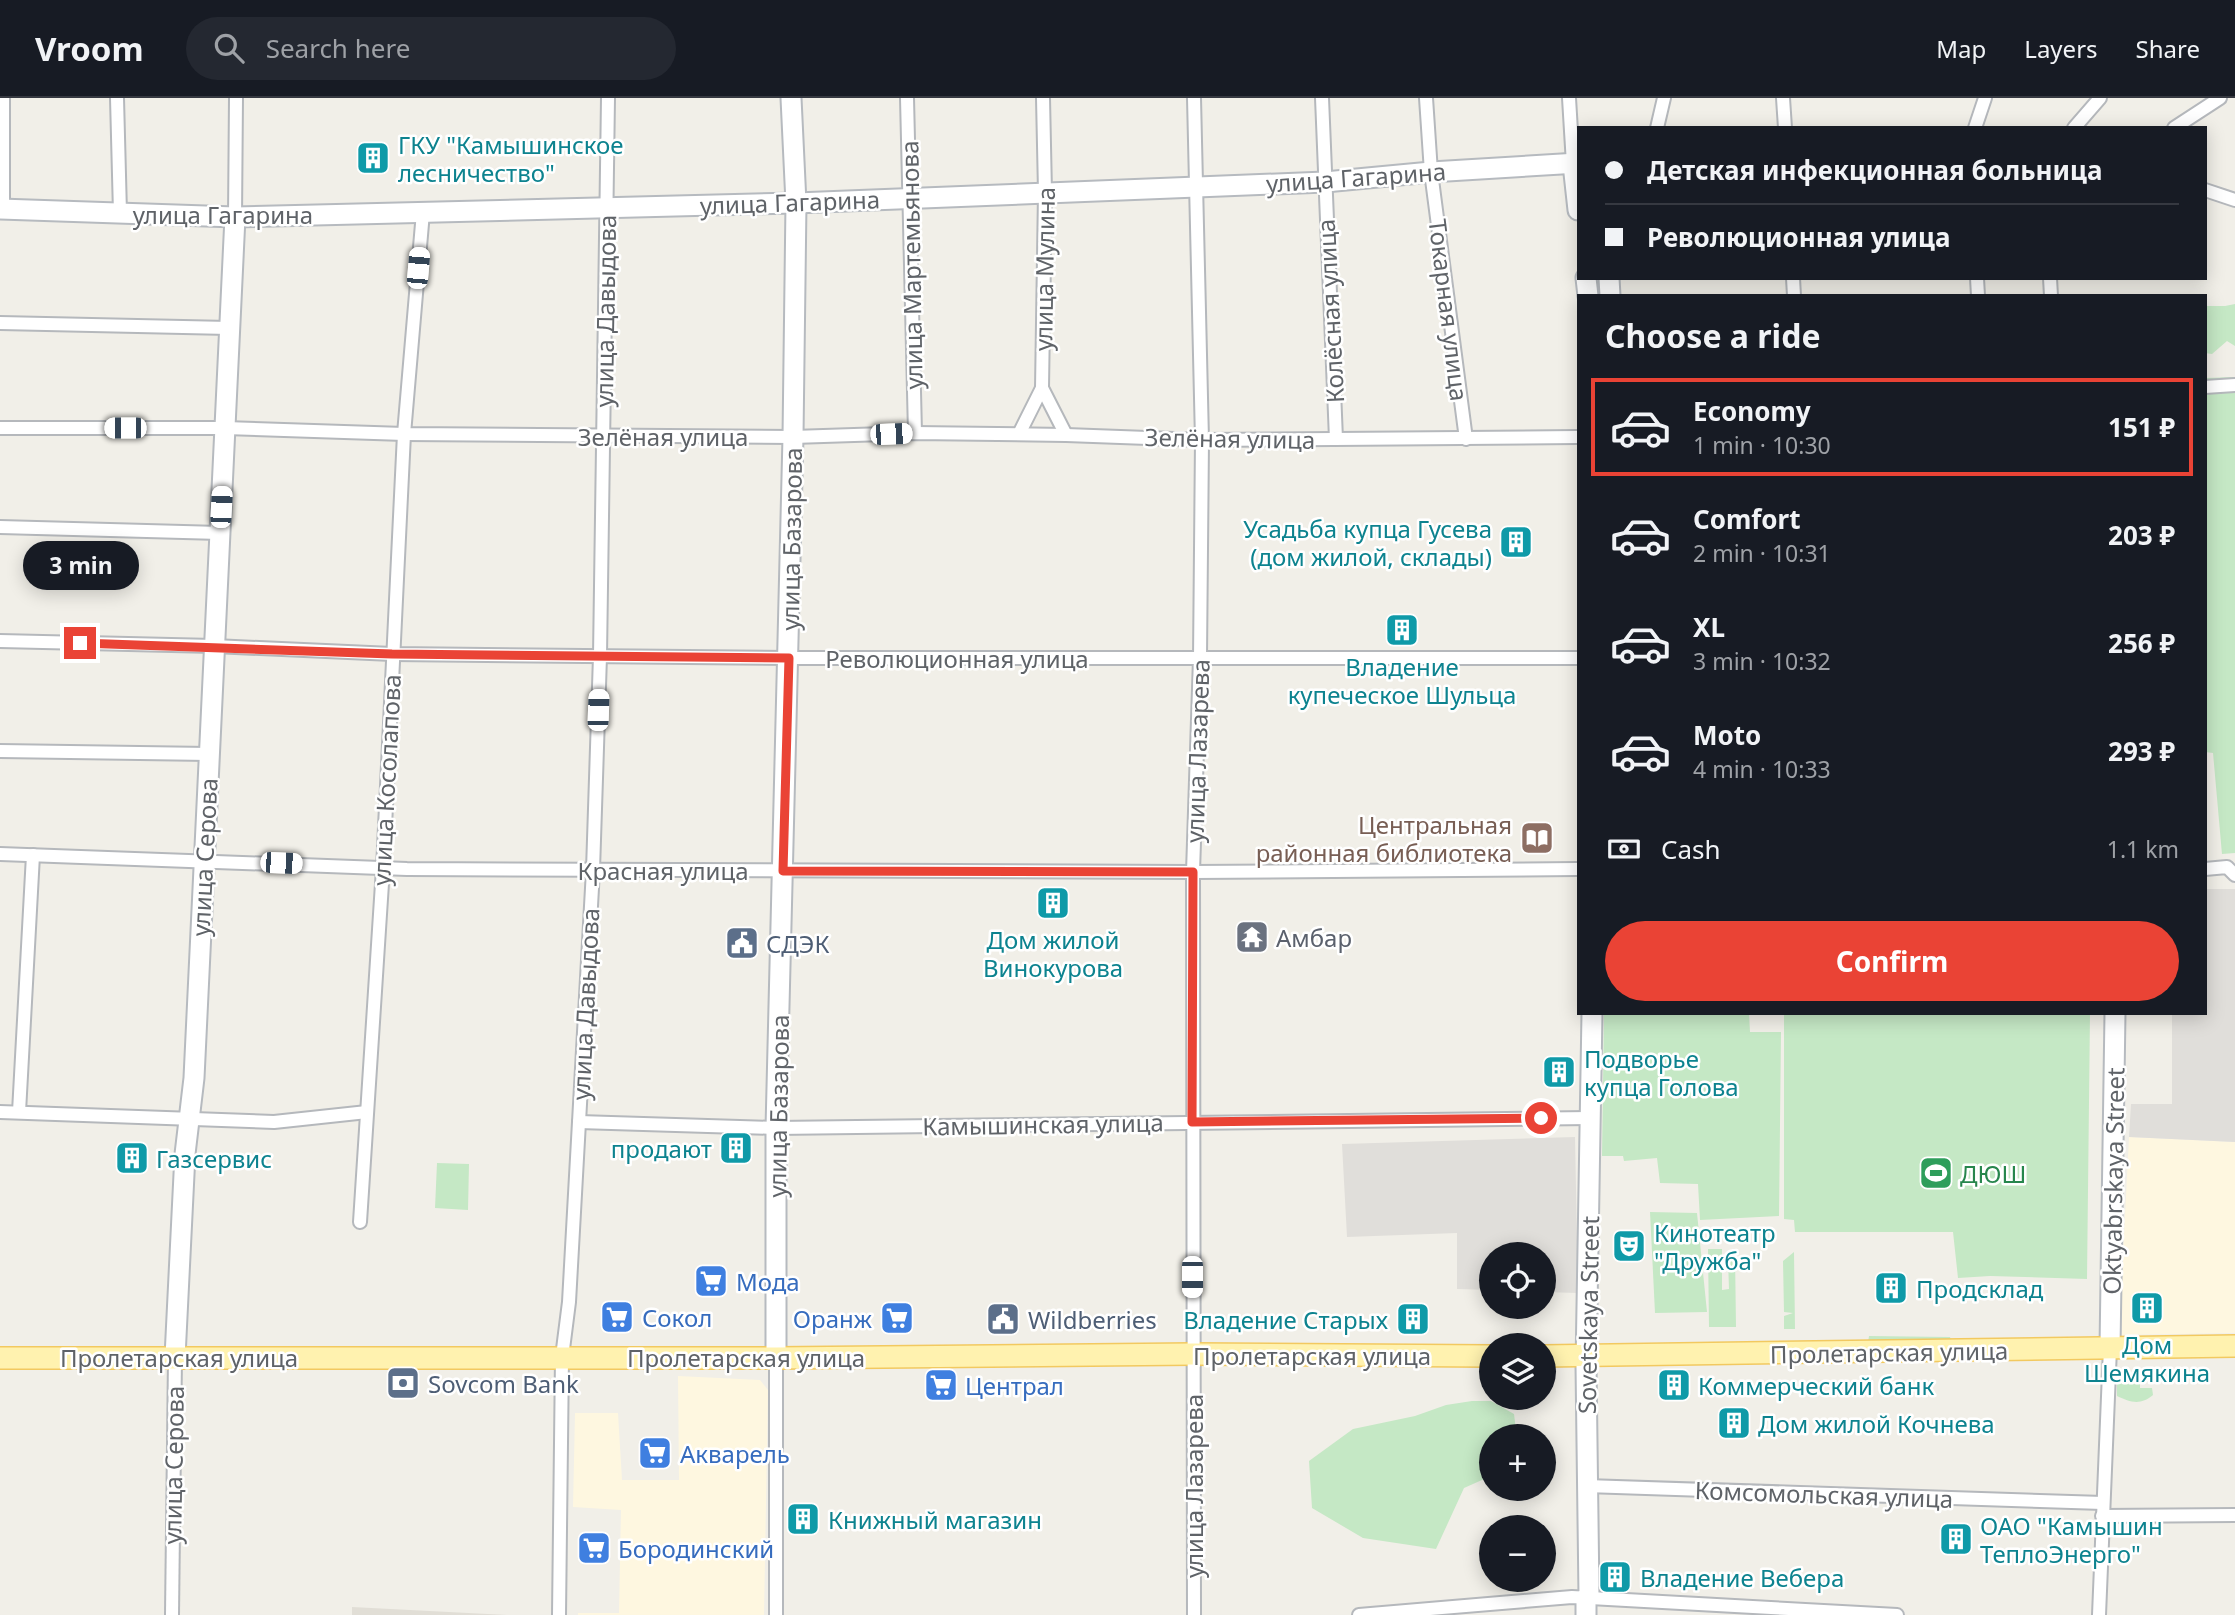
<!DOCTYPE html>
<html lang="en">
<head>
<meta charset="utf-8">
<style>
	:root { --surface:#171b24; --page:#242831; --text:#f1f3f6; --muted:#9ea1a6; --line:#363941; --accent:#ea4335 }
	body { margin:0; font-family:"Noto Sans",sans-serif; background:var(--page); color:var(--text); height:100vh; display:flex; flex-direction:column; font-size:26px; white-space:nowrap }
	* { box-sizing:border-box; margin:0 }
	p { font-size:23px; color:var(--muted) }
	.icon { flex:none; width:38px; height:38px; fill:none; stroke:currentColor; stroke-width:2; stroke-linecap:round; stroke-linejoin:round }
	.map { position:relative; flex:1; overflow:hidden }
	.sheet { position:absolute; left:1577px; top:196px; width:630px; height:721px; display:flex; flex-direction:column; background:var(--surface); border-radius:0px; box-shadow:0 4px 18px #0003 }
	.sheet>* { flex:none }
	.guide { position:absolute; left:1577px; top:28px; width:630px; height:154px; border-radius:0px; box-shadow:0 4px 18px #0003; display:grid; align-content:center; height:154px; padding:0 28px; background:var(--surface) }
	.tools { position:absolute; left:1479px; top:1144px; display:grid; gap:14px }
	.tools a { display:grid; place-items:center; width:77px; height:77px; border-radius:50%; background:var(--surface); box-shadow:0 4px 18px #0003; font-size:35px }
	.end { position:absolute; width:32px; height:32px; margin:-16px; border:9px solid #ea4335; background:#fff; box-shadow:0 0 0 4px #fff }
	.from { border-radius:50% }
	.bubble { position:absolute; height:49px; border-radius:24px; background:var(--surface); box-shadow:0 4px 18px #0003; font-size:23px; font-weight:700; line-height:49px; text-align:center }
	.car { position:absolute; width:21px; height:42px; margin:-21px -10px; border-radius:9px; box-shadow:0 0 5px 2px #0007; background:linear-gradient(#fff 24%,#345 0 40%,#fff 0 76%,#345 0 86%,#fff 0) }
	.guide b { display:flex; align-items:center; gap:24px; height:66px; font-size:26px }
	.guide b+b { border-top:2px solid var(--line) }
	.guide i { width:18px; height:18px; background:var(--text) }
	ul { padding:0; list-style:none }
	li { display:flex; align-items:center; gap:21px; height:98px; margin:0 14px 10px; padding:0 14px; border:4px solid transparent; border-radius:0px }
	li div { flex:1 }
	li b { display:block; font-size:26px }
	li em { font-style:normal; font-weight:700 }
	li.on { border-color:var(--accent) }
	li>.icon { width:63px; height:63px; stroke-width:1.5 }
	h2 { padding:0 28px; font-size:32px; line-height:84px }
	.pay { display:flex; align-items:center; gap:18px; height:77px; padding:0 28px; font-size:26px }
	.pay p { margin-inline-start:auto }
	.primary-button { display:flex; gap:14px; margin-top:auto; padding:14px 28px }
	.primary-button a { flex:1; height:80px; border-radius:42px; background:var(--accent); color:#fff; font-size:28px; font-weight:700; line-height:80px; text-align:center }
	header { display:flex; align-items:center; gap:42px; box-sizing:border-box; height:98px; padding:0 35px; background:var(--surface); border-bottom:2px solid var(--line) }
	header strong { font-size:33px }
	nav { display:flex; gap:38px; margin-inline-start:auto; font-size:24px }
	.search { width:490px; height:63px; background:var(--page); display:flex; align-items:center; gap:18px; box-sizing:border-box; padding:0 24px; border-radius:38px; color:var(--muted); font-size:26px }
	.map>svg:first-child { display:block }
	.commercial { fill:#fef7e0 }
	.industrial { fill:#e0deda }
	.education { fill:#e1ded6 }
	.green { fill:#c5e8c5 }
	.lines { fill:none; stroke-linecap:round; stroke-linejoin:round }
	.street-casing { stroke:#b5b8bc; stroke-width:16 }
	.secondary-casing { stroke:#b6babf; stroke-width:23 }
	.primary-casing { stroke:#f2c960; stroke-width:24 }
	.street { stroke:#fff; stroke-width:12 }
	.secondary { stroke:#fff; stroke-width:19 }
	.primary { stroke:#fff2af; stroke-width:21 }
	.route { stroke:#ea4335; stroke-width:9 }
	.labels { text-anchor:middle; dominant-baseline:central; stroke-width:5; stroke-linejoin:round; paint-order:stroke }
	.culture-label { font-size:24px; fill:#0d838f; stroke:#fff; text-anchor:start }
	.street-label { font-size:24px; fill:#5f6368; stroke:#fff }
	.education-label { font-size:24px; fill:#785e54; stroke:#fff; text-anchor:end }
	.worship-label { font-size:24px; fill:#5b616d; stroke:#fff; text-anchor:start }
	.service-label { font-size:24px; fill:#4e5e75; stroke:#fff; text-anchor:start }
	.leisure-label { font-size:24px; fill:#27864d; stroke:#fff; text-anchor:start }
	.shop-label { font-size:24px; fill:#366cbe; stroke:#fff; text-anchor:start }
</style>
</head>
<body>
<header>
<strong>Vroom</strong>
<div class="search"><svg class="icon" aria-label="search" viewBox="0 0 24 24"><circle cx="10" cy="10" r="6"/><path d="M15 15l6 6"/></svg>Search here</div>
<nav><a>Map</a><a>Layers</a><a>Share</a></nav>
</header>
<div class="map">
<svg width="2235" height="1517" viewBox="0 0 2235 1517">
	<rect width="100%" height="100%" fill="#f1efe8"/>
	<!-- commercial -->
	<g class="commercial">
		<polygon points="2129,1039 2235,1044 2235,1235 2119,1237"/>
		<polygon points="678,1278 760,1282 768,1292 764,1517 578,1517 578,1515 619,1515 621,1412 573,1409 575,1315 618,1315 622,1382 679,1382"/>
	</g>
	<!-- industrial -->
	<g class="industrial">
		<polygon points="2205,791 2235,791 2235,1044 2129,1039 2131,1006 2172,1006 2172,915 2205,915"/>
		<polygon points="1575,1039 1578,1195 1544,1194 1544,1157 1491,1157 1491,1192 1457,1191 1457,1135 1347,1139 1342,1046"/>
	</g>
	<!-- education -->
	<polygon class="education" points="352,1509 507,1517 352,1517"/>
	<!-- green -->
	<g class="green">
		<polygon points="2235,206 2235,248 2227,243 2212,256 2205,255 2205,208 2225,208"/>
		<polygon points="2235,279 2235,755 2222,756 2213,655 2205,654 2205,280"/>
		<polygon points="1604,915 1749,915 1750,934 1781,934 1779,1118 1700,1122 1698,1086 1660,1085 1657,1060 1624,1063 1623,1058 1602,1058"/>
		<polygon points="1784,915 2090,915 2087,1181 1990,1178 1958,1180 1953,1134 1795,1134 1794,1122 1784,1121"/>
		<polygon points="437,1065 469,1066 468,1112 435,1110"/>
		<polygon points="1650,1114 1697,1115 1707,1214 1655,1215"/>
		<polygon points="1708,1151 1722,1151 1722,1192 1729,1191 1728,1162 1735,1156 1736,1229 1709,1229"/>
		<polygon points="1794,1154 1795,1231 1784,1231 1784,1218 1793,1215 1784,1214 1783,1163"/>
		<polygon points="1869,1238 1950,1239 1952,1246 1868,1245"/>
		<path d="M2120,1276H2140V1290H2152L2153,1297C2140,1308 2130,1304 2117,1298V1281Z"/>
		<polygon points="1472,1303 1491,1303 1514,1316 1516,1332 1512,1339 1491,1339 1491,1378 1464,1390 1436,1451 1363,1440 1312,1410 1309,1363 1353,1331 1415,1318 1446,1307"/>
	</g>
	<g class="lines">
		<defs>
			<g id="street">
				<polyline points="3,0 3,111"/>
				<polyline points="117,0 120,115"/>
				<polyline points="907,0 915,335"/>
				<polyline points="1043,0 1045,94 1042,290 1066,337"/>
				<polyline points="1194,0 1202,342 1200,560 1193,774 1194,1517"/>
				<polyline points="1322,0 1336,341"/>
				<polyline points="1426,0 1431,74 1466,341"/>
				<polyline points="1569,0 1573,66"/>
				<polyline points="1783,0 1785,30"/>
				<polyline points="1657,30 1664,0"/>
				<polyline points="1975,30 1985,0"/>
				<polyline points="2074,30 2100,0"/>
				<polyline points="2174,30 2220,0"/>
				<polyline points="2205,92 2235,102"/>
				<polyline points="235,119 236,0"/>
				<polyline points="1793,180 1794,198"/>
				<polyline points="1977,180 1978,198"/>
				<polyline points="2050,180 2051,198"/>
				<polyline points="0,225 229,230"/>
				<polyline points="2205,289 2235,287"/>
				<polyline points="0,330 225,330 404,336 793,339 915,335 1066,337 1202,342 1578,339"/>
				<polyline points="1019,336 1042,290"/>
				<polyline points="0,429 220,435"/>
				<polyline points="0,543 214,548 392,556 789,560 1578,560"/>
				<polyline points="0,653 209,656"/>
				<polyline points="0,756 407,771 1193,774 1578,771"/>
				<polyline points="2205,771 2227,769 2235,777"/>
				<polyline points="0,1014 274,1024 367,1014"/>
				<polyline points="19,1014 33,757"/>
				<polyline points="579,1024 776,1030 1591,1020"/>
				<polyline points="360,1124 383,770 404,336 423,114"/>
				<polyline points="776,1260 776,1517"/>
				<polyline points="1586,1388 2103,1405"/>
				<polyline points="2102,1418 2235,1417"/>
				<polyline points="172,1517 175,1259"/>
				<polyline points="559,1517 562,1259 569,1204 593,772 600,558 608,0"/>
				<polyline points="1359,1517 1572,1499 1897,1517"/>
				<polyline points="2099,1517 2110,1250"/>
			</g>
			<g id="secondary">
				<polyline points="1573,66 1578,112"/>
				<polyline points="0,111 235,119 796,105 1325,84 1431,74 1578,65"/>
				<polyline points="1586,180 1588,198"/>
				<polyline points="1609,180 1610,198"/>
				<polyline points="2110,1250 2115,915"/>
				<polyline points="175,1259 185,1056 194,980 235,119"/>
				<polyline points="776,1260 776,1030 793,339 796,105 791,0"/>
				<polyline points="1586,1517 1586,1500 1589,1498 1586,1267 1592,915"/>
			</g>
			<g id="primary">
				<polyline points="1544,1258 2235,1248"/>
				<polyline points="0,1260 776,1260 1193,1256 1491,1258"/>
			</g>
		</defs>
		<!-- street casing -->
		<use href="#street" class="street-casing"/>
		<!-- secondary casing -->
		<use href="#secondary" class="secondary-casing"/>
		<!-- primary casing -->
		<use href="#primary" class="primary-casing"/>
		<!-- street -->
		<use href="#street" class="street"/>
		<!-- secondary -->
		<use href="#secondary" class="secondary"/>
		<!-- primary -->
		<use href="#primary" class="primary"/>
	</g>
	<g class="lines">
		<!-- route -->
		<polyline class="route" points="80,545 392,556 789,560 783,773 1193,774 1192,1024 1541,1020"/>
	</g>
	<!-- icons -->
	<defs>
		<symbol id="building-square" viewBox="-11 -11 22 22"><rect x="-9" y="-9" width="18" height="18" rx="4" fill="#0f9aa8" stroke="#fff"/><path d="M-4-6H4V6H1V3H-1V6H-4ZM-2.5-4.3h1.7v1.8h-1.7ZM.8-4.3h1.7v1.8H.8ZM-2.5-1h1.7V.8h-1.7ZM.8-1h1.7V.8H.8Z" fill="#fff"/></symbol>
		<symbol id="library-square" viewBox="-11 -11 22 22"><rect x="-9" y="-9" width="18" height="18" rx="4" fill="#8d6e63" stroke="#fff"/><path d="M-6-4Q-3-5.5-.7-3.5V5Q-3 3-6 4ZM6-4Q3-5.5 .7-3.5V5Q3 3 6 4Z" fill="#fff"/></symbol>
		<symbol id="temple-square" viewBox="-11 -11 22 22"><rect x="-9" y="-9" width="18" height="18" rx="4" fill="#6b7280" stroke="#fff"/><path d="M0-6L5-2H3V0L6.5 2.5H4V6H1.5V3h-3V6H-4V2.5H-6.5L-3 0V-2H-5Z" fill="#fff"/></symbol>
		<symbol id="civic-square" viewBox="-11 -11 22 22"><rect x="-9" y="-9" width="18" height="18" rx="4" fill="#5c6f8a" stroke="#fff"/><path d="M-.6-6.5H3V-4.5H.6V-3L4-1V1h2V6H-6V1h2V-1L-.6-3ZM-1.2 2.5V6h2.4V2.5Z" fill="#fff"/></symbol>
		<symbol id="stadium-square" viewBox="-11 -11 22 22"><rect x="-9" y="-9" width="18" height="18" rx="4" fill="#2e9e5b" stroke="#fff"/><path d="M0-5a6.5 5 0 1 0 0 10a6.5 5 0 1 0 0-10ZM-3.5-1.8h7v3.6h-7Z" fill="#fff"/></symbol>
		<symbol id="theatre-square" viewBox="-11 -11 22 22"><rect x="-9" y="-9" width="18" height="18" rx="4" fill="#0f9aa8" stroke="#fff"/><path d="M-5-5.5Q0-4 5-5.5V0Q5 5 0 6Q-5 5-5 0ZM-3.3-2.5H-1v1.5H-3.3ZM1-2.5H3.3v1.5H1ZM-2.8 1Q0 5.5 2.8 1Z" fill="#fff"/></symbol>
		<symbol id="supermarket-square" viewBox="-11 -11 22 22"><rect x="-9" y="-9" width="18" height="18" rx="4" fill="#3f7fe0" stroke="#fff"/><path d="M-6-5.5h2.5l.6 2H6L4.5 2H-2.5L-4.4-4H-6ZM-1.5 3.2a1.3 1.3 0 1 0 .1 0ZM3 3.2a1.3 1.3 0 1 0 .1 0Z" fill="#fff"/></symbol>
		<symbol id="bank-square" viewBox="-11 -11 22 22"><rect x="-9" y="-9" width="18" height="18" rx="4" fill="#5c6f8a" stroke="#fff"/><path d="M-6-4H6V4H-6ZM0-2.3a2.3 2.3 0 1 0 0 4.6a2.3 2.3 0 1 0 0-4.6Z" fill="#fff"/></symbol>
	</defs>
	<g fill-rule="evenodd">
		<use href="#building-square" x="354" y="41" width="38" height="38"/>
		<use href="#building-square" x="1497" y="425" width="38" height="38"/>
		<use href="#building-square" x="1383" y="513" width="38" height="38"/>
		<use href="#library-square" x="1518" y="721" width="38" height="38"/>
		<use href="#building-square" x="1034" y="786" width="38" height="38"/>
		<use href="#temple-square" x="1233" y="820" width="38" height="38"/>
		<use href="#civic-square" x="723" y="826" width="38" height="38"/>
		<use href="#building-square" x="1540" y="955" width="38" height="38"/>
		<use href="#building-square" x="717" y="1031" width="38" height="38"/>
		<use href="#building-square" x="113" y="1041" width="38" height="38"/>
		<use href="#stadium-square" x="1917" y="1056" width="38" height="38"/>
		<use href="#theatre-square" x="1610" y="1129" width="38" height="38"/>
		<use href="#supermarket-square" x="692" y="1164" width="38" height="38"/>
		<use href="#building-square" x="1872" y="1171" width="38" height="38"/>
		<use href="#building-square" x="2128" y="1191" width="38" height="38"/>
		<use href="#supermarket-square" x="598" y="1200" width="38" height="38"/>
		<use href="#supermarket-square" x="878" y="1201" width="38" height="38"/>
		<use href="#civic-square" x="984" y="1202" width="38" height="38"/>
		<use href="#building-square" x="1394" y="1202" width="38" height="38"/>
		<use href="#bank-square" x="384" y="1266" width="38" height="38"/>
		<use href="#supermarket-square" x="922" y="1268" width="38" height="38"/>
		<use href="#building-square" x="1655" y="1268" width="38" height="38"/>
		<use href="#building-square" x="1715" y="1306" width="38" height="38"/>
		<use href="#supermarket-square" x="636" y="1336" width="38" height="38"/>
		<use href="#building-square" x="784" y="1402" width="38" height="38"/>
		<use href="#building-square" x="1937" y="1422" width="38" height="38"/>
		<use href="#supermarket-square" x="575" y="1431" width="38" height="38"/>
		<use href="#building-square" x="1596" y="1460" width="38" height="38"/>
	</g>
	<g class="labels">
		<!-- culture labels -->
		<g class="culture-label">
			<text x="398" y="46">ГКУ "Камышинское<tspan x="398" dy="28">лесничество"</tspan></text>
			<text x="1492" y="430" text-anchor="end">Усадьба купца Гусева<tspan x="1492" dy="28">(дом жилой, склады)</tspan></text>
			<text x="1402" y="568" text-anchor="middle">Владение<tspan x="1402" dy="28">купеческое Шульца</tspan></text>
			<text x="1053" y="841" text-anchor="middle">Дом жилой<tspan x="1053" dy="28">Винокурова</tspan></text>
			<text x="1584" y="960">Подворье<tspan x="1584" dy="28">купца Голова</tspan></text>
			<text x="712" y="1050" text-anchor="end">продают</text>
			<text x="156" y="1060">Газсервис</text>
			<text x="1654" y="1134">Кинотеатр<tspan x="1654" dy="28">"Дружба"</tspan></text>
			<text x="1916" y="1190">Продсклад</text>
			<text x="1388" y="1221" text-anchor="end">Владение Старых</text>
			<text x="2147" y="1246" text-anchor="middle">Дом<tspan x="2147" dy="28">Шемякина</tspan></text>
			<text x="1698" y="1287">Коммерческий банк</text>
			<text x="1758" y="1325">Дом жилой Кочнева</text>
			<text x="828" y="1421">Книжный магазин</text>
			<text x="1980" y="1427">ОАО "Камышин<tspan x="1980" dy="28">ТеплоЭнерго"</tspan></text>
			<text x="1640" y="1479">Владение Вебера</text>
		</g>
		<!-- street labels -->
		<g class="street-label">
			<text transform="translate(1356 79) rotate(-4)">улица Гагарина</text>
			<text transform="translate(790 104) rotate(-2)">улица Гагарина</text>
			<text x="223" y="116">улица Гагарина</text>
			<text transform="translate(911 167) rotate(-91)">улица Мартемьянова</text>
			<text transform="translate(1044 171) rotate(-89)">улица Мулина</text>
			<text transform="translate(1449 212) rotate(83)">Токарная улица</text>
			<text transform="translate(605 213) rotate(-89)">улица Давыдова</text>
			<text transform="translate(1330 213) rotate(-93)">Колёсная улица</text>
			<text x="663" y="338">Зелёная улица</text>
			<text transform="translate(1230 340) rotate(1)">Зелёная улица</text>
			<text transform="translate(791 441) rotate(-89)">улица Базарова</text>
			<text x="957" y="560">Революционная улица</text>
			<text transform="translate(1197 653) rotate(-88)">улица Лазарева</text>
			<text transform="translate(386 682) rotate(-87)">улица Косолапова</text>
			<text transform="translate(204 759) rotate(-87)">улица Серова</text>
			<text x="663" y="772">Красная улица</text>
			<text transform="translate(585 906) rotate(-87)">улица Давыдова</text>
			<text transform="translate(778 1008) rotate(-89)">улица Базарова</text>
			<text transform="translate(1043 1026) rotate(-1)">Камышинская улица</text>
			<text transform="translate(2113 1083) rotate(-89)">Oktyabrskaya Street</text>
			<text transform="translate(1588 1217) rotate(-89)">Sovetskaya Street</text>
			<text transform="translate(1889 1254) rotate(-1)">Пролетарская улица</text>
			<text x="1312" y="1257">Пролетарская улица</text>
			<text x="179" y="1259">Пролетарская улица</text>
			<text x="746" y="1259">Пролетарская улица</text>
			<text transform="translate(173 1367) rotate(-89)">улица Серова</text>
			<text transform="translate(1193 1388) rotate(-90)">улица Лазарева</text>
			<text transform="translate(1824 1396) rotate(2)">Комсомольская улица</text>
		</g>
		<!-- education labels -->
		<g class="education-label">
			<text x="1512" y="726">Центральная<tspan x="1512" dy="28">районная библиотека</tspan></text>
		</g>
		<!-- worship labels -->
		<g class="worship-label">
			<text x="1276" y="839">Амбар</text>
		</g>
		<!-- service labels -->
		<g class="service-label">
			<text x="766" y="845">СДЭК</text>
			<text x="1028" y="1221">Wildberries</text>
			<text x="428" y="1285">Sovcom Bank</text>
		</g>
		<!-- leisure labels -->
		<g class="leisure-label">
			<text x="1960" y="1075">ДЮШ</text>
		</g>
		<!-- shop labels -->
		<g class="shop-label">
			<text x="736" y="1183">Мода</text>
			<text x="642" y="1219">Сокол</text>
			<text x="872" y="1220" text-anchor="end">Оранж</text>
			<text x="965" y="1287">Централ</text>
			<text x="680" y="1355">Акварель</text>
			<text x="618" y="1450">Бородинский</text>
		</g>
	</g>
</svg>
<div class="tools">
<a><svg class="icon" aria-label="locate" viewBox="0 0 24 24"><circle cx="12" cy="12" r="6"/><path d="M12 2v4M12 18v4M2 12h4M18 12h4"/></svg></a>
<a><svg class="icon" aria-label="layers" viewBox="0 0 24 24"><path d="M12 4l9 5-9 5-9-5zM3 14l9 5 9-5"/></svg></a>
<a>+</a>
<a>−</a>
</div>
<i class="end from" style="left:1541px;top:1020px"></i>
<i class="end" style="left:80px;top:545px"></i>
<div class="bubble" style="left:23px;top:443px;width:116px">3 min</div>
<i class="car" style="left:418px;top:170px;rotate:5deg"></i>
<i class="car" style="left:125px;top:330px;rotate:270deg"></i>
<i class="car" style="left:891px;top:336px;rotate:88deg"></i>
<i class="car" style="left:221px;top:409px;rotate:3deg"></i>
<i class="car" style="left:598px;top:612px;rotate:2deg"></i>
<i class="car" style="left:281px;top:765px;rotate:92deg"></i>
<i class="car" style="left:1192px;top:1179px;rotate:180deg"></i>
<div class="guide">
<b><i class="from"></i>Детская инфекционная больница</b>
<b><i></i>Революционная улица</b>
</div>
<section class="sheet">
<h2>Choose a ride</h2>
<ul>
<li class="on"><svg class="icon" aria-label="car" viewBox="0 0 24 24"><path d="M5 17H2v-5l4-1 3-4h7l3 4 3 1v5h-3M9 17h6M6 11h13"/><circle cx="7" cy="17" r="2"/><circle cx="17" cy="17" r="2"/></svg><div><b>Economy</b><p>1 min · 10:30</p></div><em>151 ₽</em></li>
<li><svg class="icon" aria-label="car" viewBox="0 0 24 24"><path d="M5 17H2v-5l4-1 3-4h7l3 4 3 1v5h-3M9 17h6M6 11h13"/><circle cx="7" cy="17" r="2"/><circle cx="17" cy="17" r="2"/></svg><div><b>Comfort</b><p>2 min · 10:31</p></div><em>203 ₽</em></li>
<li><svg class="icon" aria-label="car" viewBox="0 0 24 24"><path d="M5 17H2v-5l4-1 3-4h7l3 4 3 1v5h-3M9 17h6M6 11h13"/><circle cx="7" cy="17" r="2"/><circle cx="17" cy="17" r="2"/></svg><div><b>XL</b><p>3 min · 10:32</p></div><em>256 ₽</em></li>
<li><svg class="icon" aria-label="car" viewBox="0 0 24 24"><path d="M5 17H2v-5l4-1 3-4h7l3 4 3 1v5h-3M9 17h6M6 11h13"/><circle cx="7" cy="17" r="2"/><circle cx="17" cy="17" r="2"/></svg><div><b>Moto</b><p>4 min · 10:33</p></div><em>293 ₽</em></li>
</ul>
<div class="pay"><svg class="icon" aria-label="cash" viewBox="0 0 24 24"><path d="M3 7h18v10H3z"/><circle cx="12" cy="12" r="2"/></svg>Cash<p>1.1 km</p></div>
<div class="primary-button"><a>Confirm</a></div>
</section>
</div>
</body>
</html>
